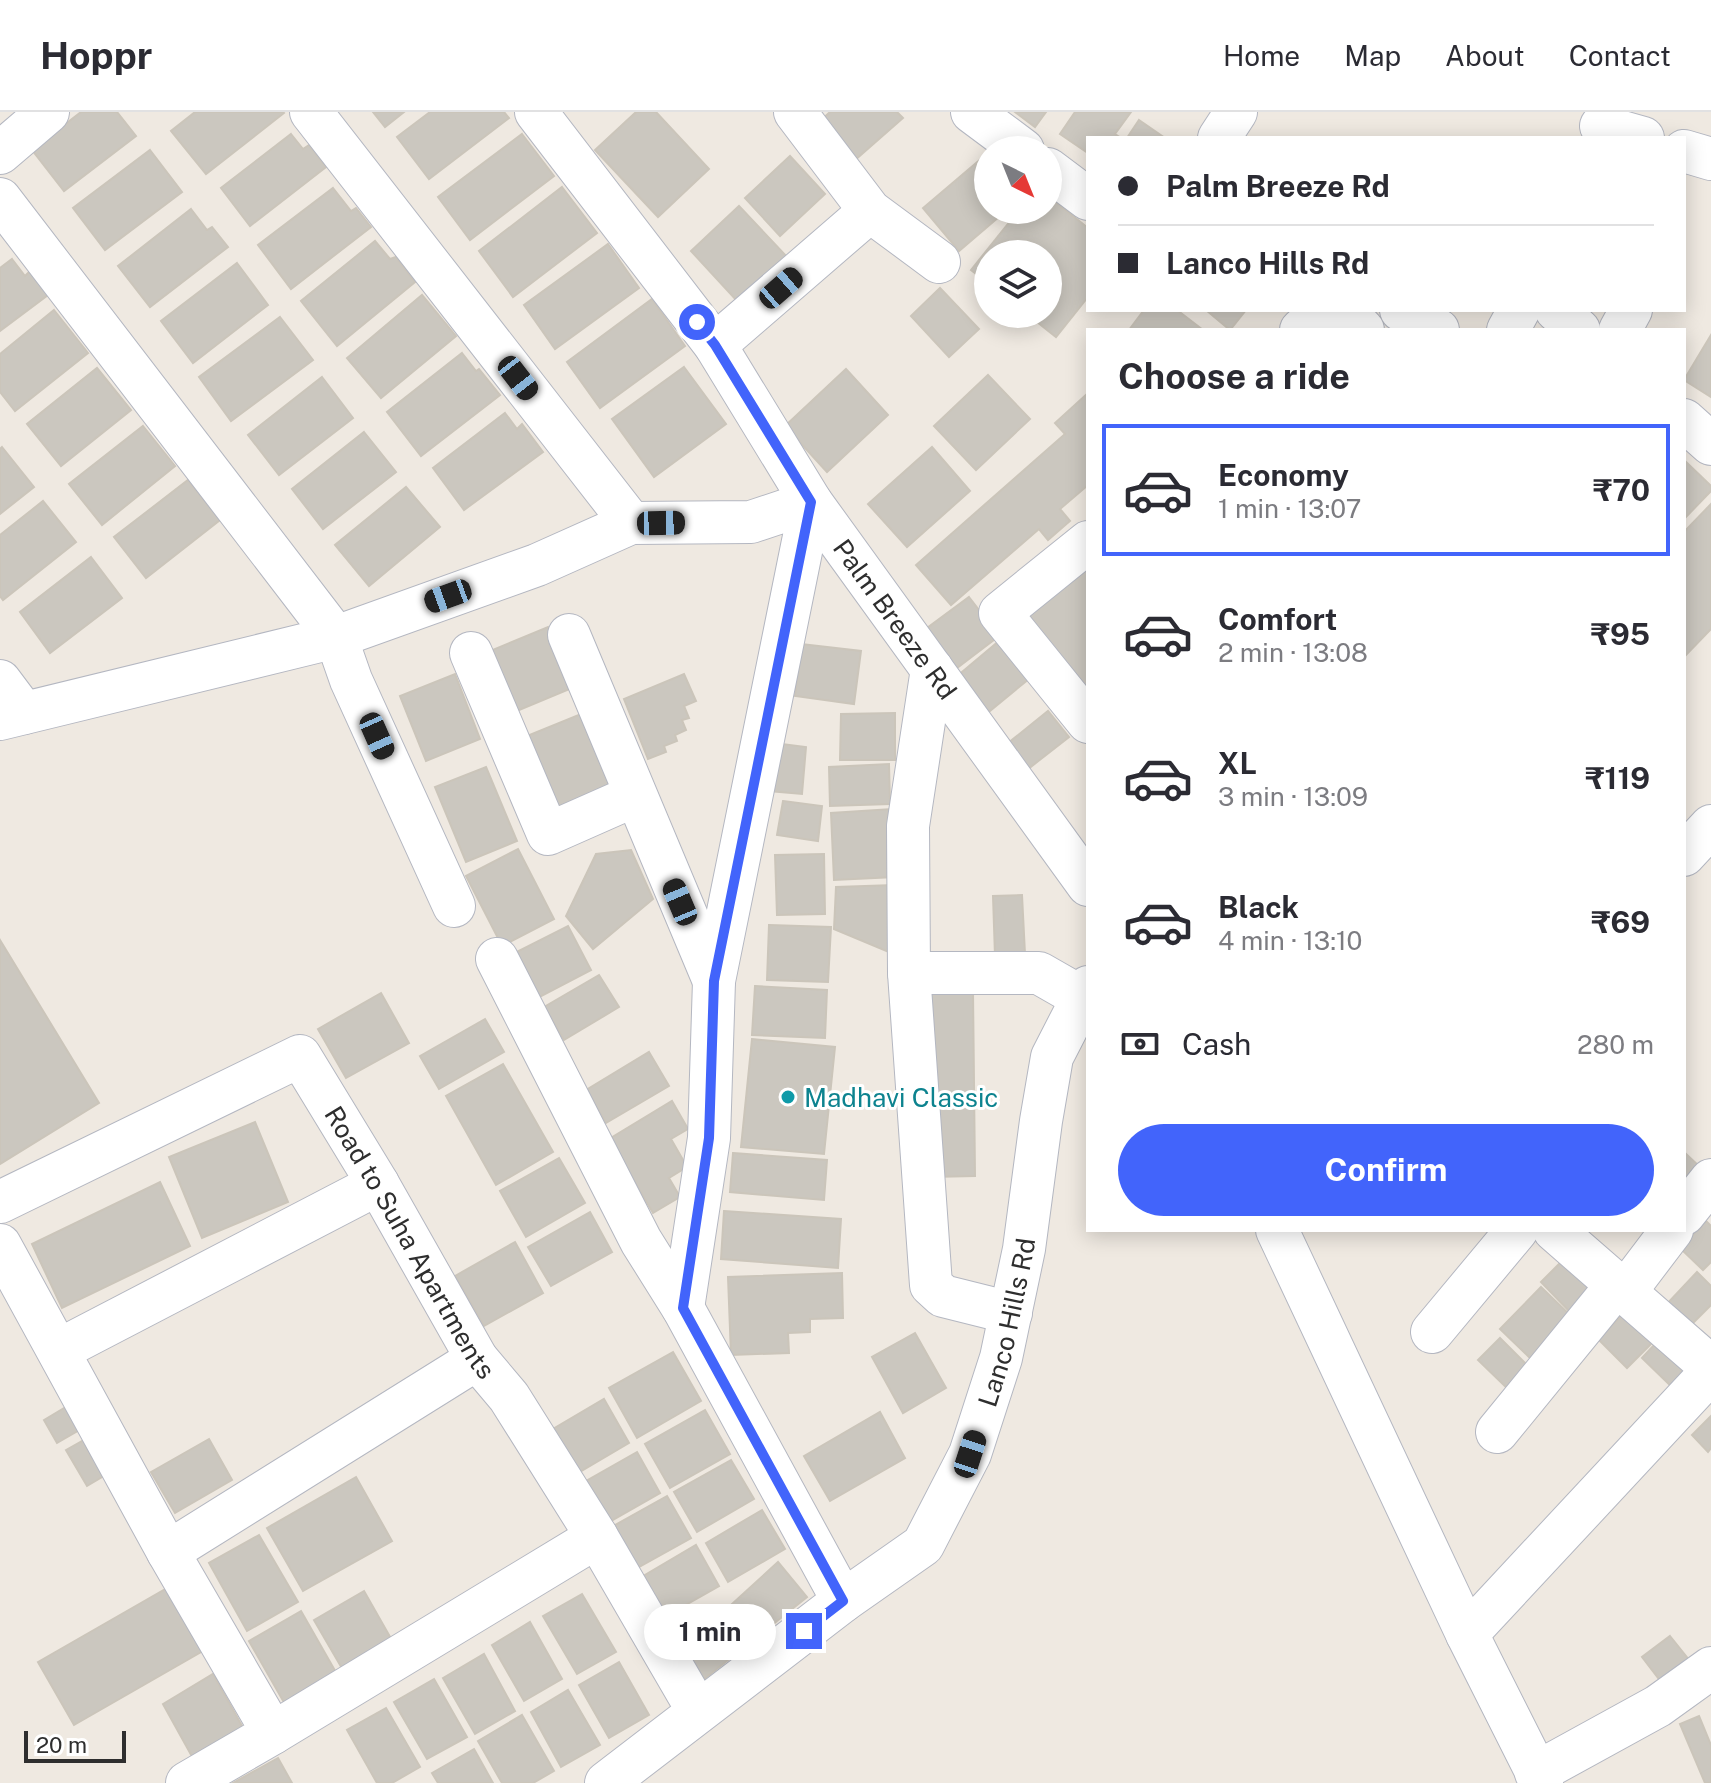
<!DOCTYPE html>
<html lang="en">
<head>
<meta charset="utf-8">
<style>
	:root { --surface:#fff; --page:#f7f7f7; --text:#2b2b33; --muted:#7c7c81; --line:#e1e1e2; --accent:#4264fb }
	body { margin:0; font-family:"Public Sans",sans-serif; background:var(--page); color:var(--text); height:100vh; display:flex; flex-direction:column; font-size:30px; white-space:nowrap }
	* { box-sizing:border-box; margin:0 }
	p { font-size:26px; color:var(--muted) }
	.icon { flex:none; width:44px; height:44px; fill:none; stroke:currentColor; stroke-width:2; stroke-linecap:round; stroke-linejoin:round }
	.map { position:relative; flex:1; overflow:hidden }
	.side { position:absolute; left:1086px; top:216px; width:600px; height:904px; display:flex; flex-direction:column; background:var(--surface); border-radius:0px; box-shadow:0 4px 20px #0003 }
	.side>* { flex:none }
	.banner { position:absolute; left:1086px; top:24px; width:600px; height:176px; border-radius:0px; box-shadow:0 4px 20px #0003; display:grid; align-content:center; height:176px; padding:0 32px; background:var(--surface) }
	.needle { width:52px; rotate:137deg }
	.buttons { position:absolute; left:974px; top:24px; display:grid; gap:16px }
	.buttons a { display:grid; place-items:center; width:88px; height:88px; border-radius:50%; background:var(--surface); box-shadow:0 4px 20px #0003; font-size:40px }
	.scale { position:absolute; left:24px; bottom:20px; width:102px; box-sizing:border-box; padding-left:8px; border:4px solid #2e2e2e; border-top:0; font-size:22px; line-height:28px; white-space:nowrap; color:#2e2e2e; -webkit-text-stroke:6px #fff; paint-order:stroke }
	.end { position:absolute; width:36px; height:36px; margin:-18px; border:10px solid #4264fb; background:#fff; box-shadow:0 0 0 4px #fff }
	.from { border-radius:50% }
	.bubble { position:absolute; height:56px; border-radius:28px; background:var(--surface); box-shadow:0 4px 20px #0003; font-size:26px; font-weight:700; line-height:56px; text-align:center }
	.car { position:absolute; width:24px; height:48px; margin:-24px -12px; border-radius:10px; box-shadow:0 0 6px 2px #0007; background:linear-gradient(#222 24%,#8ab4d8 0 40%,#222 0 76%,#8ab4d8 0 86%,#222 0) }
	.banner b { display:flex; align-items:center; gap:28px; height:76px; font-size:30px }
	.banner b+b { border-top:2px solid var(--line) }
	.banner i { width:20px; height:20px; background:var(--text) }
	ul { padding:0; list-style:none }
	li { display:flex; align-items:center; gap:24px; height:132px; margin:0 16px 12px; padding:0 16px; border:4px solid transparent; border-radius:0px }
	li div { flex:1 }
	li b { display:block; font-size:30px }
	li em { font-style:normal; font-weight:700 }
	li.selected { border-color:var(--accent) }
	li>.icon { width:72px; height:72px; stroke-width:1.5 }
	h2 { padding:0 32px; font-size:36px; line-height:96px }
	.pay { display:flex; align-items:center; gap:20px; height:88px; padding:0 32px; font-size:30px }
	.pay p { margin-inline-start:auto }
	.cta { display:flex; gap:16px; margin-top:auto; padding:16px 32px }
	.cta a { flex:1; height:92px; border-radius:48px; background:var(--accent); color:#fff; font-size:32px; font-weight:700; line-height:92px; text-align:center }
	header { display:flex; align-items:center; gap:48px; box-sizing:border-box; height:112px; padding:0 40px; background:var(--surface); border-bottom:2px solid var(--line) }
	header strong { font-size:38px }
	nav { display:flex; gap:44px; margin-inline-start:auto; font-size:28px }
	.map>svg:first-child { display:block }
	.building { fill:#cbc7bf; stroke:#cbc5ba; stroke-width:2 }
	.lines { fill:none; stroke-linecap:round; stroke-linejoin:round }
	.minor-casing { stroke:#b4b7c1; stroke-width:44 }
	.minor { stroke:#fff; stroke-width:42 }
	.route { stroke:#4264fb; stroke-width:10 }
	.culture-dot { fill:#0f9aa8; stroke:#fff; stroke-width:3 }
	.labels { text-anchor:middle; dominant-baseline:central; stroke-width:6; stroke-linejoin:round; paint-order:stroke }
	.street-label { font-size:26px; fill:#2e2e2e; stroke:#fff }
	.culture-label { font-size:26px; fill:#0d838f; stroke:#fff; text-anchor:start }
</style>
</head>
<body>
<header>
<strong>Hoppr</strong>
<nav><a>Home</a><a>Map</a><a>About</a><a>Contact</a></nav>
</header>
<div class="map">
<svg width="1711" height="1671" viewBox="0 0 1711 1671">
	<rect width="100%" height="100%" fill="#efe9e1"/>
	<!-- building -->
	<g class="building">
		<polygon points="81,0 117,0 136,24 64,79 32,38"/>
		<polygon points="195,0 283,0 284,1 206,62 171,19"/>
		<polygon points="373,0 404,0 385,15"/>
		<polygon points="430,0 504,0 509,6 429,67 397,25"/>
		<polygon points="636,0 656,0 709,57 658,105 595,38"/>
		<polygon points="830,0 897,0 903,6 855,48 820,9"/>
		<polygon points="1015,0 1046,0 1035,15"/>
		<polygon points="1075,0 1131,0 1115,22 1121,26 1088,26 1088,41 1060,22"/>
		<polygon points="1139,8 1165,26 1127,26"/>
		<polygon points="291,22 303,37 309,33 326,55 250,114 221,76"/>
		<polygon points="522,22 554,64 470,128 438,85"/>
		<polygon points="150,38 182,80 105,138 73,96"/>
		<polygon points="988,41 988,98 1007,98 959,139 923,96"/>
		<polygon points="790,44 825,82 780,124 745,86"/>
		<polygon points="562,75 597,121 513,185 479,139"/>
		<polygon points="333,76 351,99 356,96 371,115 291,177 258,133"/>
		<polygon points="1048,84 1088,116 1088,185 1056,225 1027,202 1048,202 1048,142 988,142 988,171 971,158 1019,98 1048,98"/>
		<polygon points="739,94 788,146 739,191 691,139"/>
		<polygon points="191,97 207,118 212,115 228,135 150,195 118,154"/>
		<polygon points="375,129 390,147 396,145 415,170 337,234 301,189"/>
		<polygon points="608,132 639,176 555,237 524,193"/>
		<polygon points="12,147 25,164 30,159 48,183 0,219 0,156"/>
		<polygon points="237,151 268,193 193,251 161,209"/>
		<polygon points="940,176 979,217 949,245 911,204"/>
		<polygon points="422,183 456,224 381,286 347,246"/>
		<polygon points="652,187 685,234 600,296 567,250"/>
		<polygon points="54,198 88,241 15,299 0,280 0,242"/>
		<polygon points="1144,198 1177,198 1203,218 1129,218"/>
		<polygon points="1206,198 1246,198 1230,218"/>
		<polygon points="280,205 313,248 231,309 199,265"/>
		<polygon points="1711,223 1711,285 1684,268"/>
		<polygon points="462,241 476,259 479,257 500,283 421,344 387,300"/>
		<polygon points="684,255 726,312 654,365 612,307"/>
		<polygon points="97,256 131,298 61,354 27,312"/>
		<polygon points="846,257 888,303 827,360 785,314"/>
		<polygon points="988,263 1030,307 976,358 934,314"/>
		<polygon points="322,265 353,306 279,363 248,323"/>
		<polygon points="1088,281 1088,373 1060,397 1070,409 1048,428 1039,417 951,493 916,453 1065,322 1055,311"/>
		<polygon points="505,301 517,317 522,312 543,340 464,398 433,356"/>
		<polygon points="143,314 175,354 102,413 69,372"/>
		<polygon points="364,320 396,360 323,417 292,377"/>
		<polygon points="2,335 34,375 0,402 0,337"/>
		<polygon points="932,335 970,379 907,435 868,392"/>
		<polygon points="1684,348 1711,374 1711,379 1684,407"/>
		<polygon points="188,368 220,408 146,466 114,425"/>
		<polygon points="406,375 440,415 369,474 335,433"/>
		<polygon points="43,389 76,430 3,488 0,484 0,423"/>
		<polygon points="1711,392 1711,517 1684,545 1684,420"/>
		<polygon points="1088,444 1088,595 1014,504"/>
		<polygon points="91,445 122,486 50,541 20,500"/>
		<polygon points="969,485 999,524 953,559 923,519"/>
		<polygon points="548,515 572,576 507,603 483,542"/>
		<polygon points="999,529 1030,566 985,603 955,566"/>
		<polygon points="801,532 861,539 854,592 795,584"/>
		<polygon points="455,562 480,627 426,649 400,584"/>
		<polygon points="684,562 696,589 684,594 689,606 682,608 686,618 675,623 677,629 664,634 666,640 648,647 624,587"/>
		<polygon points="1048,599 1069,625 1023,661 1002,636"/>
		<polygon points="895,601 895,648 840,648 841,602"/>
		<polygon points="581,602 614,683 554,707 522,626"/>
		<polygon points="774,631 806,635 802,682 769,679"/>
		<polygon points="889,652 890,692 830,694 829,655"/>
		<polygon points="486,655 517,729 466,750 435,675"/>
		<polygon points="783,689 822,694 818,729 777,723"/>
		<polygon points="892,697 895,765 834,768 831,701"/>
		<polygon points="518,737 554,807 502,834 466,764"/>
		<polygon points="631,738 653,787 593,837 566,804 596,742"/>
		<polygon points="824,742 825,802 777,803 775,743"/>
		<polygon points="894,773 896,843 834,817 836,775"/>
		<polygon points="1022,783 1025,842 995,844 993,784"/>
		<polygon points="769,813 831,815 828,870 767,868"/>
		<polygon points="568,814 591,858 530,890 507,845"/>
		<polygon points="0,828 99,991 0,1052"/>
		<polygon points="599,863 619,895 564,928 544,895"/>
		<polygon points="755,874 827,878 825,926 752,923"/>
		<polygon points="973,879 975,1064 930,1065 929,880"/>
		<polygon points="381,881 409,931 346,966 318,917"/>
		<polygon points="485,907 504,940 439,977 420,944"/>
		<polygon points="752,927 835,935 824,1042 741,1035"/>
		<polygon points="649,940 669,974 606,1011 586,978"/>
		<polygon points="503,952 553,1040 496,1073 446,984"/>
		<polygon points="672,989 688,1017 671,1027 687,1055 669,1066 680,1085 653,1101 609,1027"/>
		<polygon points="255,1010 288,1090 202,1126 169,1045"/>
		<polygon points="1684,1040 1701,1056 1684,1073"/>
		<polygon points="733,1041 827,1048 824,1088 730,1080"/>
		<polygon points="559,1046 585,1091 526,1125 500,1079"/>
		<polygon points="160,1070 190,1134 62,1196 32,1132"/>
		<polygon points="724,1099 841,1107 838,1156 721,1147"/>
		<polygon points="590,1100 612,1140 551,1174 528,1135"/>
		<polygon points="1706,1109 1711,1114 1711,1150 1703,1158 1680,1136"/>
		<polygon points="515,1130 543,1181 484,1214 455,1164"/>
		<polygon points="1565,1146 1596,1177 1571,1201 1541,1170"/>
		<polygon points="1697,1160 1711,1174 1711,1193 1688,1216 1665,1194"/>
		<polygon points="842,1161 843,1206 810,1207 810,1220 788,1221 789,1241 731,1243 728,1165"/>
		<polygon points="1541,1175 1571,1204 1530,1246 1500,1217"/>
		<polygon points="1624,1201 1653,1230 1627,1256 1598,1227"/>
		<polygon points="915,1221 946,1276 903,1301 872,1245"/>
		<polygon points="1500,1226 1529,1255 1508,1277 1478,1248"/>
		<polygon points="1656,1231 1688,1261 1674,1277 1642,1246"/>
		<polygon points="673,1240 701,1289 637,1326 609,1276"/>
		<polygon points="604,1287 629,1331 571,1365 546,1321"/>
		<polygon points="69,1293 83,1316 57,1331 44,1308"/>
		<polygon points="705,1298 730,1342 670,1376 645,1332"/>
		<polygon points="880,1300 905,1346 830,1389 804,1344"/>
		<polygon points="1711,1304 1711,1336 1708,1340 1692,1323"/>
		<polygon points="89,1325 109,1361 87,1374 66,1338"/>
		<polygon points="209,1327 232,1368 175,1401 151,1360"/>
		<polygon points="637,1340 660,1381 604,1413 581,1372"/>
		<polygon points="731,1348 754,1387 697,1420 674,1380"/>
		<polygon points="356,1365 392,1429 303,1479 267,1416"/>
		<polygon points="667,1384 691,1426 632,1459 608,1417"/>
		<polygon points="762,1398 785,1437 728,1470 706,1431"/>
		<polygon points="259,1423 298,1490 247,1519 209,1451"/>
		<polygon points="696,1433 719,1474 661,1507 638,1467"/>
		<polygon points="778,1450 807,1485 693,1576 675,1544"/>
		<polygon points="167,1476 203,1539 74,1613 38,1550"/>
		<polygon points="364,1479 397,1537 347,1565 314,1508"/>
		<polygon points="582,1482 616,1540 577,1562 543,1504"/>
		<polygon points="301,1499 338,1564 286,1594 249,1529"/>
		<polygon points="530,1510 562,1567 524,1589 492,1533"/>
		<polygon points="1670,1524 1690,1549 1662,1571 1642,1545"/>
		<polygon points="484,1542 515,1599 475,1622 443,1566"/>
		<polygon points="619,1550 649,1603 609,1626 579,1573"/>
		<polygon points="213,1562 251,1630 200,1659 163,1592"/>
		<polygon points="434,1567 467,1625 427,1647 394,1590"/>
		<polygon points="568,1578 600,1633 561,1655 531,1600"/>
		<polygon points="386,1596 420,1655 392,1671 377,1671 347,1618"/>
		<polygon points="522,1603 554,1659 533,1671 502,1671 478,1629"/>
		<polygon points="1699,1604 1711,1633 1711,1671 1705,1671 1680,1612"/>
		<polygon points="474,1637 493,1671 438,1671 432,1661"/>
		<polygon points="278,1646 292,1671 233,1671"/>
	</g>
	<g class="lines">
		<defs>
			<g id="minor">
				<polyline points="311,0 631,411"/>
				<path id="s1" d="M536,0L715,233L811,390L1088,773"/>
				<polyline points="795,0 870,99 939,150"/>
				<polyline points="972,0 1023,38"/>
				<polyline points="1601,14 1643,26"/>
				<polyline points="1219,26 1236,0"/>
				<polyline points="1684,39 1711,47"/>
				<polyline points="0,41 48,0"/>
				<polyline points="1048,57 1088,87"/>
				<polyline points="0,87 336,525 351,568 454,794"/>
				<polyline points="1344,198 1363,218"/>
				<polyline points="1401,198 1438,218"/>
				<polyline points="1556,198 1579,218"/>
				<polyline points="1301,218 1323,198"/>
				<polyline points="1508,218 1519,198"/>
				<polyline points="1620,218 1631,198"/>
				<polyline points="715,233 870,99"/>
				<polyline points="1684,308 1711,332"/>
				<polyline points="1088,430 1000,501 1088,610"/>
				<polyline points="569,523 714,869"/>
				<polyline points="471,541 548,722 634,684"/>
				<polyline points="932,557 908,714 909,861 1039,861 1081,885"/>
				<polyline points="0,569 24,601"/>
				<polyline points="0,607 336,525 537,453 631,411 751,410 811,390 714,869 709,1026 683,1196"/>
				<polyline points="1684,743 1711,714"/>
				<polyline points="497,847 641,1129 683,1196 843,1489"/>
				<polyline points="909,861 931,1173 943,1184 1011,1201"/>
				<path id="s2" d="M0,1090L300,944L378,1072L477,1247L509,1285L597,1425L698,1599"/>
				<polyline points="1684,1102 1711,1068"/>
				<polyline points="1277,1118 1467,1522 1542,1671"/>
				<polyline points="1554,1118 1711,1255"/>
				<polyline points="0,1133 168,1440 273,1621 187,1671"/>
				<polyline points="1625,1180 1672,1118"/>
				<polyline points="1432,1220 1517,1118"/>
				<polyline points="59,1238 378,1072"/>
				<polyline points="1497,1320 1617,1173"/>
				<polyline points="168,1440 477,1247"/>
				<polyline points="1467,1522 1711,1260"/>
				<polyline points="273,1621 597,1425"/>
				<polyline points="1536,1661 1658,1594 1711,1556"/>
				<path id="s3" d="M606,1671L843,1489L923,1433L970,1342L1001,1246L1024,1137L1041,1009L1052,945L1088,875"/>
			</g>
		</defs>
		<!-- minor casing -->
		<use href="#minor" class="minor-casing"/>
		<!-- minor -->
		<use href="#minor" class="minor"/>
	</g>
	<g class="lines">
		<!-- route -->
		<polyline class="route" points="697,210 715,233 811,390 714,869 709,1026 683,1196 843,1489 804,1519"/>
	</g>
	<!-- markers -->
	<circle class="culture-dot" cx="788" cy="985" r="8"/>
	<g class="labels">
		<!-- street labels -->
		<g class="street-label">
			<text stroke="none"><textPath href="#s1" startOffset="622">Palm Breeze Rd</textPath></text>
			<text stroke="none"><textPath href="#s2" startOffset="550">Road to Suha Apartments</textPath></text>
			<text stroke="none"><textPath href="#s3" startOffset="636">Lanco Hills Rd</textPath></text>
		</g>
		<!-- culture labels -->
		<g class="culture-label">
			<text x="804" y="985">Madhavi Classic</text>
		</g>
	</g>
</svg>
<div class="buttons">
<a><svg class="needle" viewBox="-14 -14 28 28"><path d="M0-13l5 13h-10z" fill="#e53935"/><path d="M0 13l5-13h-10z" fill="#7c7c81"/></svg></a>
<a><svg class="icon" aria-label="layers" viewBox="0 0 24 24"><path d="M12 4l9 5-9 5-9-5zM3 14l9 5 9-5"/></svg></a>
</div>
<div class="scale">20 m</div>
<i class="end from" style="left:697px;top:210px"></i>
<i class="end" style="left:804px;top:1519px"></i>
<div class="bubble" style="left:644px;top:1492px;width:132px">1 min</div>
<i class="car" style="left:781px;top:176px;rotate:49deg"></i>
<i class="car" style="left:518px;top:266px;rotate:142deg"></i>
<i class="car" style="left:661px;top:411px;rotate:89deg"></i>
<i class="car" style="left:448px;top:484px;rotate:250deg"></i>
<i class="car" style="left:377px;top:624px;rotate:156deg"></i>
<i class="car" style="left:680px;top:790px;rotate:337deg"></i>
<i class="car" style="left:970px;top:1342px;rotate:18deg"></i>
<div class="banner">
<b><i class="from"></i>Palm Breeze Rd</b>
<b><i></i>Lanco Hills Rd</b>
</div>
<section class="side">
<h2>Choose a ride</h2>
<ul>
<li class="selected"><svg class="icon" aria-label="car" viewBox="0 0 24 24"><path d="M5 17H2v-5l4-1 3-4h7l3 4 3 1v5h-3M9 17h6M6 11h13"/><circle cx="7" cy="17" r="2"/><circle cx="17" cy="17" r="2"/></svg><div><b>Economy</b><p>1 min · 13:07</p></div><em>₹70</em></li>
<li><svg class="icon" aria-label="car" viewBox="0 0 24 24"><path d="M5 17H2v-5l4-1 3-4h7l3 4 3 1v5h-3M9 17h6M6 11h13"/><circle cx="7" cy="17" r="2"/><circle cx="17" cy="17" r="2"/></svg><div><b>Comfort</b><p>2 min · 13:08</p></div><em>₹95</em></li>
<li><svg class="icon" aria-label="car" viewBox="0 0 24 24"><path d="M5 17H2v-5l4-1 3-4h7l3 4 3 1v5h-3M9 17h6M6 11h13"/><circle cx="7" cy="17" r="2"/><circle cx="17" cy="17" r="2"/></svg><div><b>XL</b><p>3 min · 13:09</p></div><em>₹119</em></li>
<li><svg class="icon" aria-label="car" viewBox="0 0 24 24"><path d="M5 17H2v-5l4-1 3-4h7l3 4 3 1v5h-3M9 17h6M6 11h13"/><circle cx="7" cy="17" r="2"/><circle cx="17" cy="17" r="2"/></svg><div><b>Black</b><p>4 min · 13:10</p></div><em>₹69</em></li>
</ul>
<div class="pay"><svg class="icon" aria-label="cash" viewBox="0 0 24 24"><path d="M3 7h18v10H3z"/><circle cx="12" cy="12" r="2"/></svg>Cash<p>280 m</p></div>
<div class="cta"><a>Confirm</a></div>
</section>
</div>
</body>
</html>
